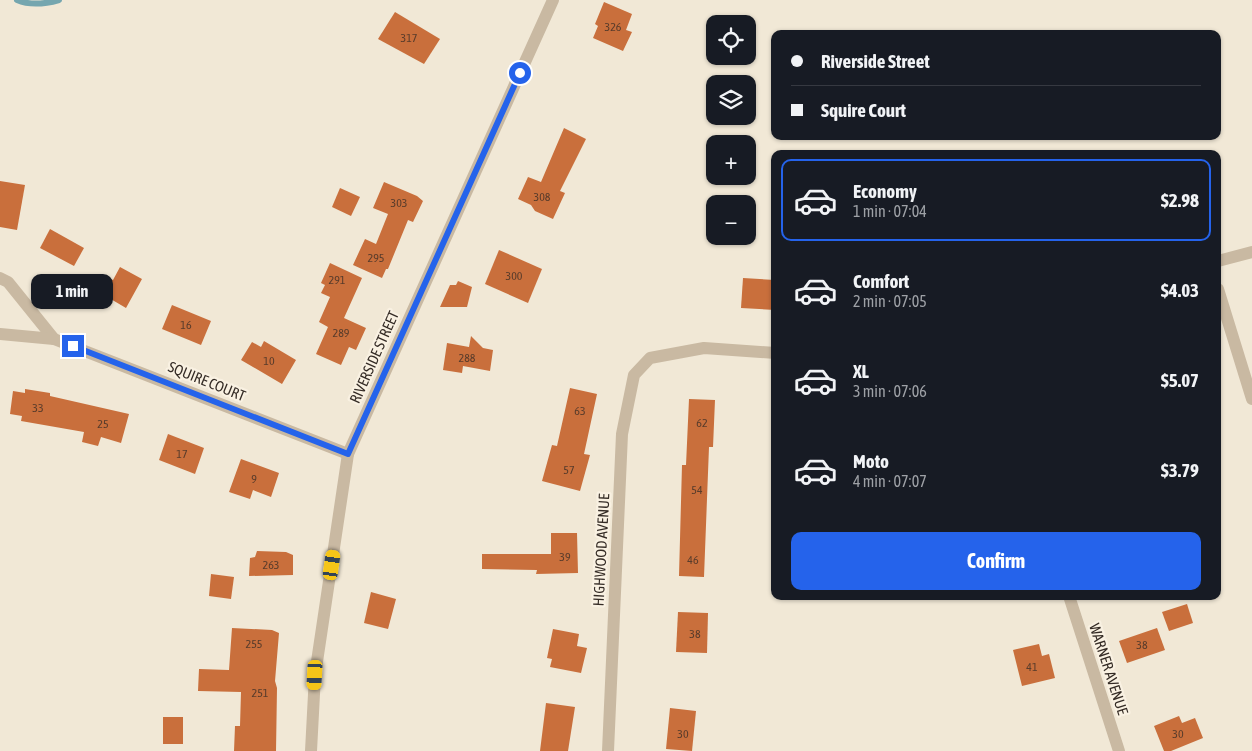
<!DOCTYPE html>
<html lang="en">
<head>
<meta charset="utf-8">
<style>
	:root { --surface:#171b24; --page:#20242c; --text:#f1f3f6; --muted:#9ea1a6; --line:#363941; --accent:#2563eb }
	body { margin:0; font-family:"Asap Condensed",sans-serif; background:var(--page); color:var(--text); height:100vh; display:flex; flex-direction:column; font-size:19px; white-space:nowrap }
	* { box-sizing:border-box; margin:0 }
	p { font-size:16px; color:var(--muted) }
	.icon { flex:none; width:28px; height:28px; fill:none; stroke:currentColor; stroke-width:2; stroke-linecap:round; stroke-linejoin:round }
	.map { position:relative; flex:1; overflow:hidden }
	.sheet { position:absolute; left:771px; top:150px; width:450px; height:450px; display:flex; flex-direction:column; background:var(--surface); border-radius:10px; box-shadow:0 1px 4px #0004 }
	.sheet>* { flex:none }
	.hud { position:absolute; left:771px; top:30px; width:450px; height:110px; border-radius:10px; box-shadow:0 1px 4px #0004; display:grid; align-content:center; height:110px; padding:0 20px; background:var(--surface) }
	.fabs { position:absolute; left:706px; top:15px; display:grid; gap:10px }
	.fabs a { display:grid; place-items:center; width:50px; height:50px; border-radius:10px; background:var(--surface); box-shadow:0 1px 4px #0004; font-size:25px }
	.end { position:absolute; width:22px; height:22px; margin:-11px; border:6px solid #2563eb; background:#fff; box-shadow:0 0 0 2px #fff }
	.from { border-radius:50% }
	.bubble { position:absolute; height:35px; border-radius:10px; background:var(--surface); box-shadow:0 1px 4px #0004; font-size:16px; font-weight:700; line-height:35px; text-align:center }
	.car { position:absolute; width:15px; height:30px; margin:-15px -8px; border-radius:6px; box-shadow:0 0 4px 1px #0007; background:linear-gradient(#f5c518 24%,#345 0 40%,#f5c518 0 76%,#345 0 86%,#f5c518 0) }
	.hud b { display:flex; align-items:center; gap:18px; height:48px; font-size:19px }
	.hud b+b { border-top:1px solid var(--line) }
	.hud i { width:12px; height:12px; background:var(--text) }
	ul { padding:9px 0 0; list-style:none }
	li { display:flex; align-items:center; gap:15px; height:82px; margin:0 10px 8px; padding:0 10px; border:2px solid transparent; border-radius:10px }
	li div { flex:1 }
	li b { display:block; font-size:19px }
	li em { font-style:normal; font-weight:700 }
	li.selected { border-color:var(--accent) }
	li>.icon { width:45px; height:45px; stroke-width:1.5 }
	.cta { display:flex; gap:10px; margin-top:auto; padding:10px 20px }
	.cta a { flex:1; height:58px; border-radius:10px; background:var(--accent); color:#fff; font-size:20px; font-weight:700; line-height:58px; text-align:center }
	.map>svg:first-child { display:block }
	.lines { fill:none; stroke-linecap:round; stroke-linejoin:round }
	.stream { stroke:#75a6af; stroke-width:6 }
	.building { fill:#c96f3c }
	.street { stroke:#c9b9a2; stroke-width:12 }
	.route { stroke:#2563eb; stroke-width:6 }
	.labels { text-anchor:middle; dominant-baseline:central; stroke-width:4.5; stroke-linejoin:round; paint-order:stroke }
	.number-label { font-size:12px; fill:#593c2b }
	.street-label { font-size:15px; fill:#342b25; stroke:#f9f1e2 }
</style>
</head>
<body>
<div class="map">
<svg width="1252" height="751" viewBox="0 0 1252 751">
	<rect width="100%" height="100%" fill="#f1e8d6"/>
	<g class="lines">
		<!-- stream -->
		<path class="stream" d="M17,0C31,6 45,4 59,0"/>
	</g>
	<!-- building -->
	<g class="building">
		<polygon points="604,2 632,14 626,30 632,32 623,51 593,38 598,26 595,24"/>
		<polygon points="395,12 440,39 424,64 378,39"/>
		<polygon points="564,128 586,139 560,191 565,193 553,219 535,211 531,205 518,199 528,177 541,182"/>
		<polygon points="0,181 25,185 17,230 0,227"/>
		<polygon points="384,182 417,196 423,201 413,222 408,220 388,269 386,269 382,278 353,265 365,239 376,244 388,214 373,208"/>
		<polygon points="340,188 360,197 351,216 332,207"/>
		<polygon points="50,229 84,248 74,266 40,248"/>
		<polygon points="499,250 542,269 528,303 485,284"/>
		<polygon points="330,263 362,278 344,318 366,328 356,350 349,347 341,365 316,354 328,327 319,322 330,297 321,293 325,285 321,283"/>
		<polygon points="120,267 142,279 126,308 92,288 100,274 113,280"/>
		<polygon points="743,278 775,280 775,310 741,308"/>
		<polygon points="458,281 472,287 467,307 440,307 450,285 456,285"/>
		<polygon points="172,305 211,321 201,345 162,329"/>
		<polygon points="471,336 483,348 493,350 490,371 463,366 462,373 443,370 447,343 469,347"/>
		<polygon points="264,341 296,360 282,384 241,360 252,342 261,347"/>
		<polygon points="570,388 597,394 584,454 590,455 580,491 542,481 552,445 557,446"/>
		<polygon points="25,389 50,393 50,396 129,414 121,443 101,437 98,446 82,442 84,432 21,421 22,416 10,414 13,391 25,393"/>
		<polygon points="689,399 715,400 713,447 709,447 704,577 679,576 682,465 686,465"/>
		<polygon points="168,434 204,448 195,474 159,460"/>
		<polygon points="241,459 279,473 271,497 253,490 250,499 229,492"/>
		<polygon points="551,533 577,533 578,573 536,574 537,570 482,569 482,554 551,554"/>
		<polygon points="257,551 286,552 293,555 293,575 249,576 250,558 255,557"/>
		<polygon points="211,574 234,577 231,599 209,596"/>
		<polygon points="371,592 396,599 388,629 364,623"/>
		<polygon points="1187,604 1193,623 1169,631 1162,612"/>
		<polygon points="678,612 708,613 707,653 676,652"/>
		<polygon points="232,628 272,630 279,633 275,681 277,688 276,751 234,751 235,726 240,726 241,692 198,691 199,669 229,670"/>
		<polygon points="1157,628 1165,650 1127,663 1119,641"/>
		<polygon points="553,629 579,634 577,646 587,648 581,673 550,667 552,659 547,658"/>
		<polygon points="1039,644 1042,656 1049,654 1055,678 1022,686 1013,650"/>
		<polygon points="546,703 575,707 568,751 540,751"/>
		<polygon points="670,708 696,711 692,751 666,749"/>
		<polygon points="1179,716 1182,723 1195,718 1203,738 1171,751 1164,751 1154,726"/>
		<rect x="163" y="717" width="20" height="27"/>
	</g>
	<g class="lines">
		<!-- street -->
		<g class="street">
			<polyline points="1218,261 1252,252"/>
			<polyline points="0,278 8,282 54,339"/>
			<polyline points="1218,289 1252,399"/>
			<polyline points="0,334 54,339 348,454"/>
			<polyline points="1069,596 1119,751"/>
			<polyline points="311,751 315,675 348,454 553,0"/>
			<polyline points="608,751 622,434 634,375 650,358 704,348 775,353"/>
		</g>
	</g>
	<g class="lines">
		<!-- route -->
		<polyline class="route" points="73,346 348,454 520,73"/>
	</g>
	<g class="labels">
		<!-- number labels -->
		<g class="number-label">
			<text x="613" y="27">326</text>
			<text x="409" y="38">317</text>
			<text x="542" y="197">308</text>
			<text x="399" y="203">303</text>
			<text x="376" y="258">295</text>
			<text x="514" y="276">300</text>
			<text x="337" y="280">291</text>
			<text x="186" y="325">16</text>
			<text x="341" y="333">289</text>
			<text x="467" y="358">288</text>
			<text x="269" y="361">10</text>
			<text x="38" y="408">33</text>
			<text x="580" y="411">63</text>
			<text x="702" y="423">62</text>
			<text x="103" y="424">25</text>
			<text x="182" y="454">17</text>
			<text x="569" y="470">57</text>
			<text x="254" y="479">9</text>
			<text x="697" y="490">54</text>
			<text x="565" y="557">39</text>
			<text x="693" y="560">46</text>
			<text x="271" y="565">263</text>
			<text x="695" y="634">38</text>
			<text x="254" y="644">255</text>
			<text x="1142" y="645">38</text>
			<text x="1032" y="667">41</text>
			<text x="260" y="693">251</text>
			<text x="683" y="734">30</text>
			<text x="1178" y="734">30</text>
		</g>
		<!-- street labels -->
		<g class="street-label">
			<text transform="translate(374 357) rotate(-66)">RIVERSIDE STREET</text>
			<text transform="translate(207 381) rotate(22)">SQUIRE COURT</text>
			<text transform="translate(601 550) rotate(-87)">HIGHWOOD AVENUE</text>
			<text transform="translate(1109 669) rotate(72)">WARNER AVENUE</text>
		</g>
	</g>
</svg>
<div class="fabs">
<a><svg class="icon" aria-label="locate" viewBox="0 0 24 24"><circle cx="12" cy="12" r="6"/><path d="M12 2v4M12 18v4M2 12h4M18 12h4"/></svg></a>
<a><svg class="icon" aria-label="layers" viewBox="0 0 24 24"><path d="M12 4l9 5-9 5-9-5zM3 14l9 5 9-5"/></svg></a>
<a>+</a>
<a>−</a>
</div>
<i class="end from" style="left:520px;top:73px"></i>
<i class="end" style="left:73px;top:346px"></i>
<div class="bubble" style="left:31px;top:274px;width:82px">1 min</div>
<i class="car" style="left:332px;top:565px;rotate:8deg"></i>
<i class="car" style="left:315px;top:675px;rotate:183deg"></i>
<div class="hud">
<b><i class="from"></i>Riverside Street</b>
<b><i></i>Squire Court</b>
</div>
<section class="sheet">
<ul>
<li class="selected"><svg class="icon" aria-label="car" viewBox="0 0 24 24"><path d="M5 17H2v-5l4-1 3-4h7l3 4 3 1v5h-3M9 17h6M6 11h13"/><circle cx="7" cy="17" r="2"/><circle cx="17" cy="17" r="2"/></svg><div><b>Economy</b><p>1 min · 07:04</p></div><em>$2.98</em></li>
<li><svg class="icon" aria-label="car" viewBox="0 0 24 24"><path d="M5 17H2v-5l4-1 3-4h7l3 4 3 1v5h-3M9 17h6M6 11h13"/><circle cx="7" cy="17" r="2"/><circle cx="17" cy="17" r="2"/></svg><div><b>Comfort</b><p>2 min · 07:05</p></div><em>$4.03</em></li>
<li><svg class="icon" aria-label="car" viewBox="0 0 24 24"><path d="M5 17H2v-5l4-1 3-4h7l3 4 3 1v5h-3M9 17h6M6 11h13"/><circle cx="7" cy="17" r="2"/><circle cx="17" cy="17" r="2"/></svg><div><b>XL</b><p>3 min · 07:06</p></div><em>$5.07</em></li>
<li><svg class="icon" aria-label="car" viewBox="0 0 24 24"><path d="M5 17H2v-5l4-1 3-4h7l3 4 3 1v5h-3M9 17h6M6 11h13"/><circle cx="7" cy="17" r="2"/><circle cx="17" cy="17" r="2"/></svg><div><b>Moto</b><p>4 min · 07:07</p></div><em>$3.79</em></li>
</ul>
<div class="cta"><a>Confirm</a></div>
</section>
</div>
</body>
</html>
